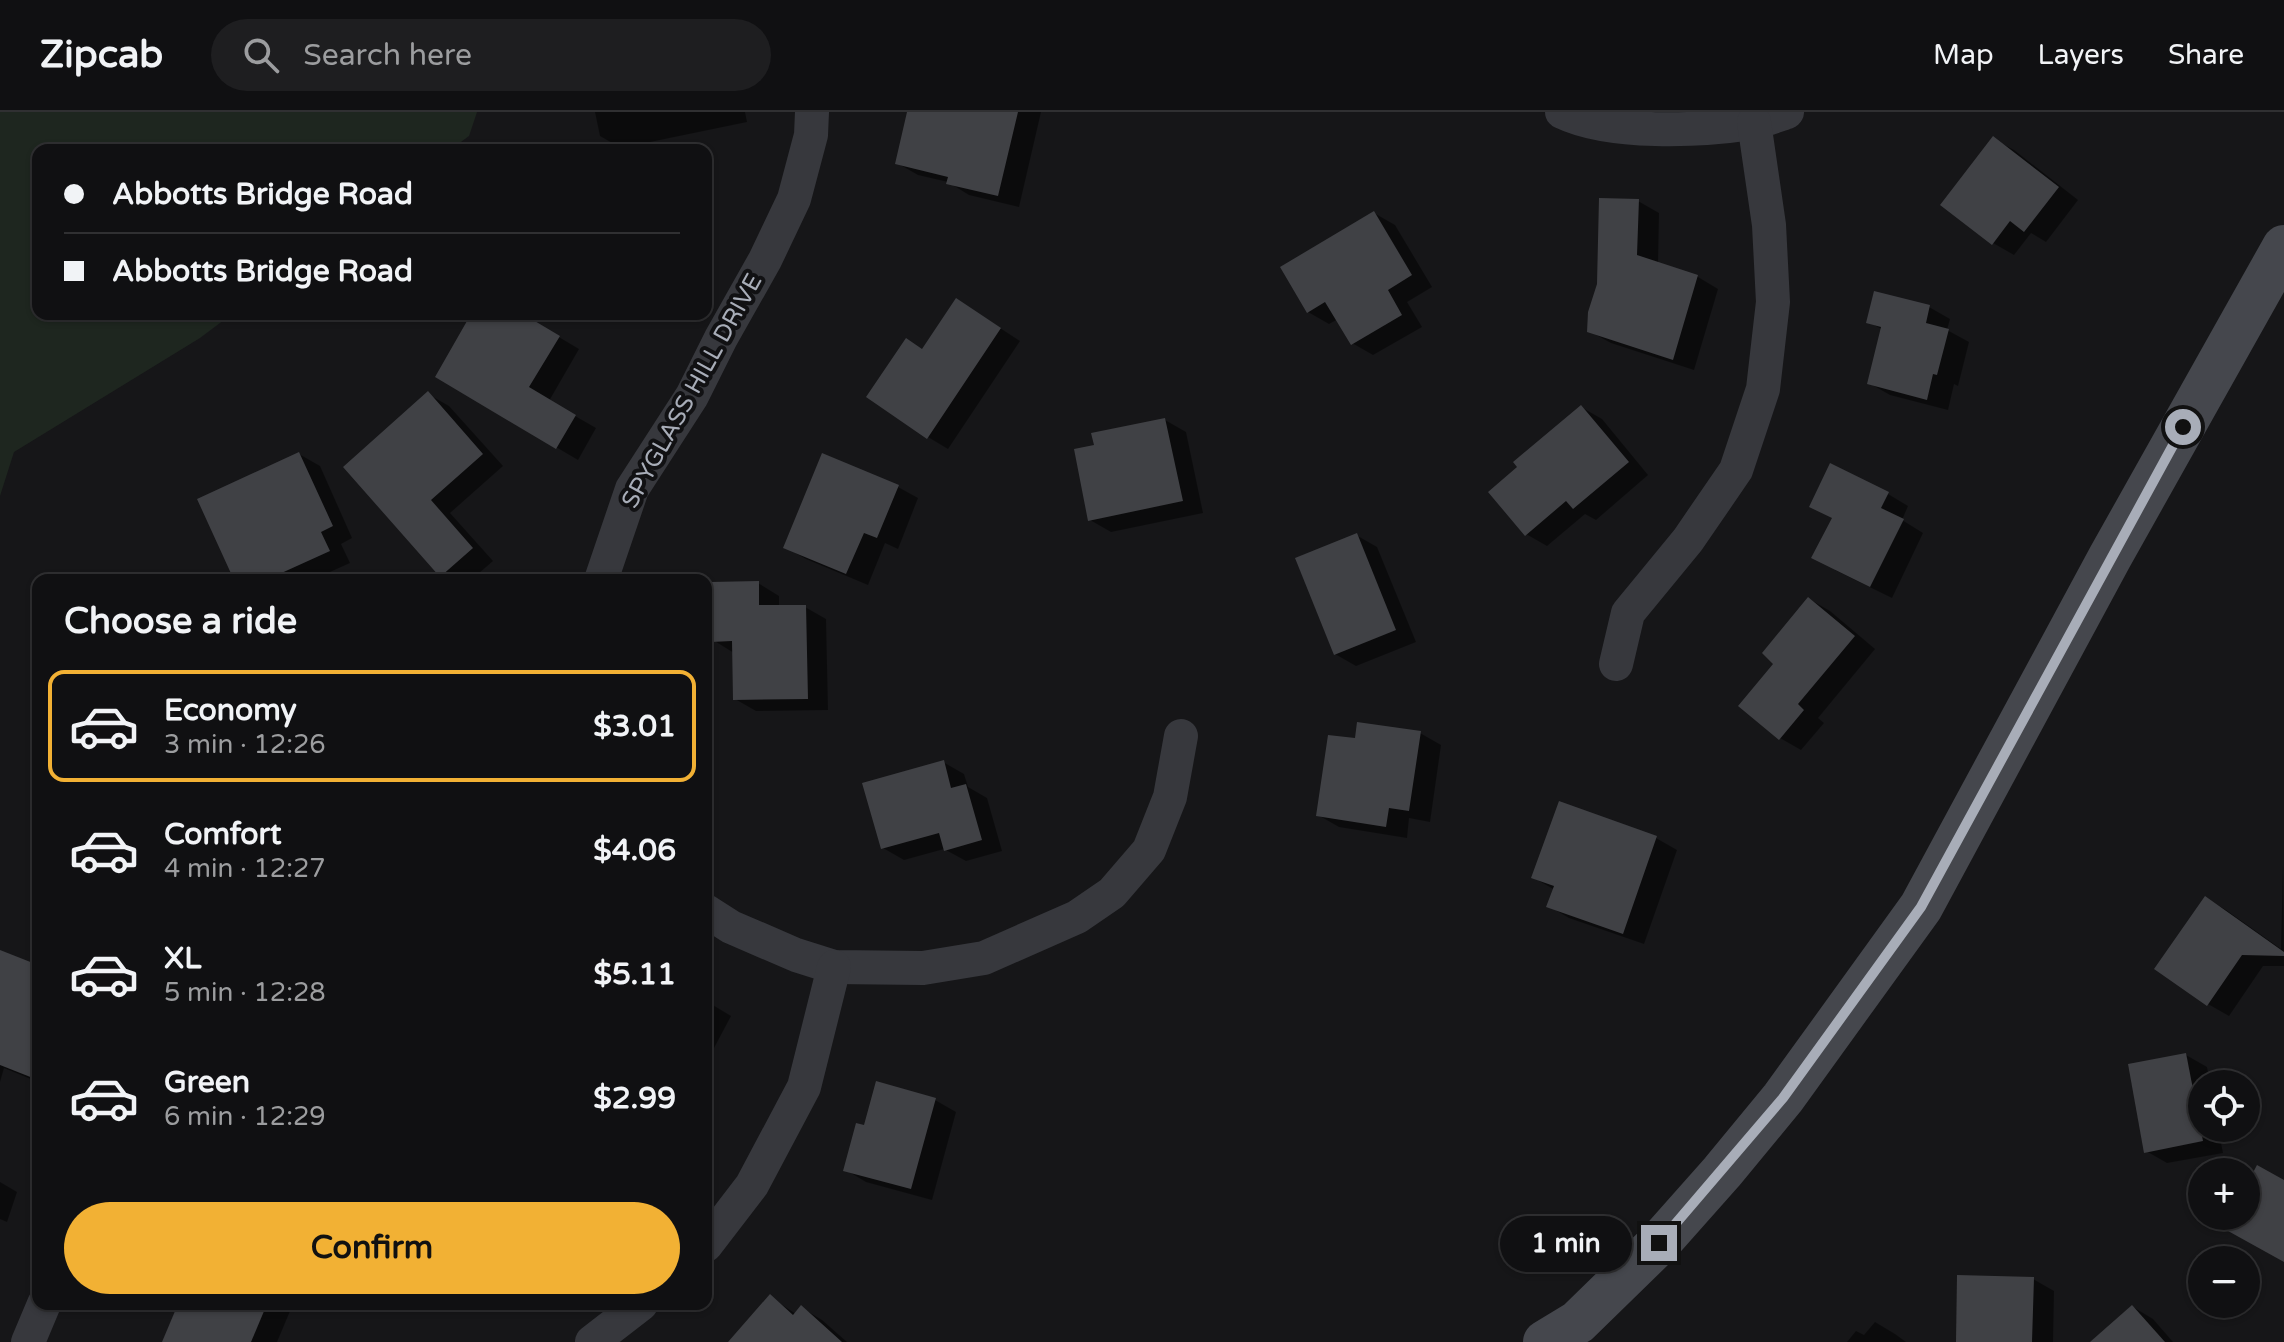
<!DOCTYPE html>
<html lang="en">
<head>
<meta charset="utf-8">
<style>
	:root { --surface:#101012; --page:#1e1e20; --text:#f1f3f6; --muted:#9c9d9f; --line:#303032; --accent:#f2b134 }
	body { margin:0; font-family:"Varela Round",sans-serif; background:var(--page); color:var(--text); height:100vh; display:flex; flex-direction:column; font-size:30px; white-space:nowrap }
	* { box-sizing:border-box; margin:0 }
	p { font-size:26px; color:var(--muted) }
	.icon { flex:none; width:44px; height:44px; fill:none; stroke:currentColor; stroke-width:2; stroke-linecap:round; stroke-linejoin:round }
	.map { position:relative; flex:1; overflow:hidden }
	.sheet { position:absolute; left:32px; top:462px; width:680px; height:736px; display:flex; flex-direction:column; background:var(--surface); border-radius:16px; box-shadow:0 2px 6px #0004,0 0 0 2px var(--line) }
	.sheet>* { flex:none }
	.guide { position:absolute; left:32px; top:32px; width:680px; height:176px; border-radius:16px; box-shadow:0 2px 6px #0004,0 0 0 2px var(--line); display:grid; align-content:center; height:176px; padding:0 32px; background:var(--surface) }
	.buttons { position:absolute; left:2188px; top:958px; display:grid; gap:16px }
	.buttons a { display:grid; place-items:center; width:72px; height:72px; border-radius:50%; background:var(--surface); box-shadow:0 2px 6px #0004,0 0 0 2px var(--line); font-size:40px }
	.end { position:absolute; width:36px; height:36px; margin:-18px; border:10px solid #a8adb8; background:#111; box-shadow:0 0 0 4px #111 }
	.from { border-radius:50% }
	.bubble { position:absolute; height:56px; border-radius:28px; background:var(--surface); box-shadow:0 2px 6px #0004,0 0 0 2px var(--line); font-size:26px; font-weight:700; line-height:56px; text-align:center }
	.guide b { display:flex; align-items:center; gap:28px; height:76px; font-size:30px }
	.guide b+b { border-top:2px solid var(--line) }
	.guide i { width:20px; height:20px; background:var(--text) }
	ul { padding:0; list-style:none }
	li { display:flex; align-items:center; gap:24px; height:112px; margin:0 16px 12px; padding:0 16px; border:4px solid transparent; border-radius:16px }
	li div { flex:1 }
	li b { display:block; font-size:30px }
	li em { font-style:normal; font-weight:700 }
	li.on { border-color:var(--accent) }
	li>.icon { width:72px; height:72px; stroke-width:1.5 }
	h2 { padding:0 32px; font-size:36px; line-height:96px }
	.action { display:flex; gap:16px; margin-top:auto; padding:16px 32px }
	.action a { flex:1; height:92px; border-radius:48px; background:var(--accent); color:#111; font-size:32px; font-weight:700; line-height:92px; text-align:center }
	header { display:flex; align-items:center; gap:48px; box-sizing:border-box; height:112px; padding:0 40px; background:var(--surface); border-bottom:2px solid var(--line) }
	header strong { font-size:38px }
	nav { display:flex; gap:44px; margin-inline-start:auto; font-size:28px }
	.search { width:560px; height:72px; background:var(--page); display:flex; align-items:center; gap:20px; box-sizing:border-box; padding:0 28px; border-radius:44px; color:var(--muted); font-size:30px }
	.map>svg:first-child { display:block }
	.green { fill:#1e261f }
	.shadow { fill:#0007 }
	.building { fill:#404145 }
	.lines { fill:none; stroke-linecap:round; stroke-linejoin:round }
	.street { stroke:#37383d; stroke-width:34 }
	.secondary { stroke:#45474d; stroke-width:44 }
	.route { stroke:#a8adb8; stroke-width:10 }
	.labels { text-anchor:middle; dominant-baseline:central; stroke-width:8; stroke-linejoin:round; paint-order:stroke }
	.street-label { font-size:24px; fill:#a8adb8; stroke:#111113 }
</style>
</head>
<body>
<header>
<strong>Zipcab</strong>
<div class="search"><svg class="icon" aria-label="search" viewBox="0 0 24 24"><circle cx="10" cy="10" r="6"/><path d="M15 15l6 6"/></svg>Search here</div>
<nav><a>Map</a><a>Layers</a><a>Share</a></nav>
</header>
<div class="map">
<svg width="2284" height="1230" viewBox="0 0 2284 1230">
	<rect width="100%" height="100%" fill="#161618"/>
	<!-- green -->
	<polygon class="green" points="0,0 477,0 469,24 450,38 38,38 38,202 232,202 200,226 14,340 0,384"/>
	<!-- shadow -->
	<g class="shadow">
		<polygon points="595,0 745,0 747,10 621,36 600,24"/>
		<polygon points="925,0 1041,0 1019,95 969,83 948,70 918,63 897,51"/>
		<polygon points="1993,27 2014,38 2078,88 2046,130 2031,121 2014,143 1993,131"/>
		<polygon points="570,31 589,38 568,38"/>
		<polygon points="1638,89 1659,101 1658,152 1698,165 1718,177 1694,258 1611,231 1589,219"/>
		<polygon points="1374,101 1395,113 1432,175 1407,190 1422,215 1373,243 1352,231 1338,207 1329,212 1308,200"/>
		<polygon points="957,188 1020,229 948,337 928,325 923,238"/>
		<polygon points="1929,195 1950,207 1947,218 1969,230 1958,274 1954,272 1948,298 1890,283 1869,271 1883,218 1869,210"/>
		<polygon points="474,202 520,202 579,237 549,289 596,316 578,348 437,265"/>
		<polygon points="428,282 449,294 503,354 450,401 493,449 471,468 449,468 442,464 346,355"/>
		<polygon points="1581,295 1602,307 1648,363 1596,408 1585,402 1547,434 1526,422"/>
		<polygon points="1165,308 1186,320 1203,401 1111,420 1090,408 1096,334"/>
		<polygon points="299,342 320,354 352,426 341,432 350,451 312,468 236,468"/>
		<polygon points="898,375 918,386 898,437 885,431 868,473 806,447 785,435"/>
		<polygon points="1888,382 1908,394 1902,408 1923,421 1892,486 1835,458"/>
		<polygon points="1356,423 1377,435 1416,530 1356,554 1335,542"/>
		<polygon points="758,471 779,484 779,495 805,495 826,507 828,598 756,599 735,587 734,541 713,528"/>
		<polygon points="1809,487 1830,499 1875,537 1818,606 1824,611 1801,638 1780,626 1741,594 1776,552"/>
		<polygon points="1420,621 1441,633 1430,710 1409,706 1407,726 1339,715 1318,703 1357,629"/>
		<polygon points="943,650 964,662 968,675 987,686 1002,739 966,749 944,737 904,748 883,736"/>
		<polygon points="1560,692 1656,726 1677,738 1644,832 1569,806 1549,794 1555,778 1534,766"/>
		<polygon points="2283,754 2284,854 2263,854 2229,904 2208,892 2206,786 2226,798 2281,837"/>
		<polygon points="0,840 38,855 38,970 4,956 0,970"/>
		<polygon points="706,889 731,904 714,936 706,932"/>
		<polygon points="2186,943 2207,955 2210,972 2202,972 2202,1016 2218,1016 2223,1041 2167,1051 2146,1039"/>
		<polygon points="935,988 956,1000 932,1088 866,1070 846,1058"/>
		<polygon points="0,1070 17,1080 7,1110 0,1107"/>
		<polygon points="2033,1167 2054,1179 2053,1230 1966,1230"/>
		<polygon points="770,1185 796,1202 802,1196 822,1208 847,1230 730,1230"/>
		<polygon points="180,1192 293,1192 277,1230 173,1230"/>
		<polygon points="2133,1195 2153,1207 2173,1230 2093,1230"/>
		<polygon points="1875,1210 1895,1222 1906,1230 1847,1230 1856,1219 1864,1223"/>
	</g>
	<!-- building -->
	<g class="building">
		<polygon points="907,0 1018,0 998,84 946,72 948,65 895,52"/>
		<polygon points="1993,24 2059,75 2024,120 2010,109 1992,133 1940,93"/>
		<polygon points="1599,86 1639,87 1637,143 1698,163 1673,248 1587,220 1588,200 1597,172"/>
		<polygon points="1374,99 1412,163 1388,178 1402,203 1351,233 1325,190 1307,201 1280,155"/>
		<polygon points="1874,179 1930,193 1926,211 1949,217 1937,263 1933,262 1927,288 1867,272 1881,215 1866,211"/>
		<polygon points="956,186 1001,216 927,327 866,285 906,226 922,237"/>
		<polygon points="471,202 523,202 560,224 529,275 576,303 556,337 435,265"/>
		<polygon points="428,279 483,342 431,388 473,436 440,465 343,355"/>
		<polygon points="1581,293 1629,350 1573,397 1566,389 1525,424 1488,380 1517,355 1513,350"/>
		<polygon points="1165,306 1183,389 1088,409 1074,337 1094,333 1091,321"/>
		<polygon points="299,340 333,414 321,420 330,439 266,468 234,468 197,387"/>
		<polygon points="822,341 899,373 877,426 864,421 846,462 783,436"/>
		<polygon points="1830,351 1889,380 1881,396 1904,407 1870,475 1811,446 1832,406 1809,395"/>
		<polygon points="1357,421 1396,518 1334,543 1295,446"/>
		<polygon points="759,469 759,493 806,493 808,587 733,588 732,529 711,530 710,470"/>
		<polygon points="1808,485 1855,524 1798,592 1804,598 1779,628 1738,594 1773,552 1762,541"/>
		<polygon points="1357,610 1421,619 1409,699 1389,696 1386,715 1316,704 1328,623 1355,626"/>
		<polygon points="944,648 951,676 966,672 982,728 944,739 939,721 881,737 862,671"/>
		<polygon points="1559,689 1657,724 1623,822 1546,795 1554,774 1531,766"/>
		<polygon points="2205,784 2284,840 2284,844 2242,843 2207,894 2154,857"/>
		<polygon points="0,838 38,853 38,968 0,953"/>
		<polygon points="2186,941 2203,1029 2144,1041 2128,952"/>
		<polygon points="876,969 936,986 911,1077 843,1059 856,1011 864,1013"/>
		<polygon points="2257,1053 2284,1068 2284,1150 2201,1104 2246,1104 2246,1074"/>
		<polygon points="1957,1163 2034,1165 2032,1230 1956,1230"/>
		<polygon points="770,1182 793,1203 801,1193 842,1230 728,1230"/>
		<polygon points="178,1192 267,1192 251,1230 162,1230"/>
		<polygon points="2132,1193 2165,1230 2090,1230"/>
	</g>
	<g class="lines">
		<!-- street -->
		<g class="street">
			<path d="M1562,0C1610,23 1700,19 1752,11C1764,9 1775,4 1787,0"/>
			<polyline points="601,468 632,377 692,284 721,226 765,148 794,87 811,23 812,0"/>
			<polyline points="1616,552 1628,501 1688,428 1736,358 1763,277 1773,190 1769,113 1754,10"/>
			<polyline points="706,799 731,815 796,843 834,855 923,856 984,846 1077,805 1112,781 1149,738 1170,685 1181,624"/>
			<polyline points="706,1133 752,1073 804,975 834,855"/>
			<polyline points="28,1230 44,1192"/>
			<polyline points="592,1230 641,1192"/>
		</g>
		<!-- secondary -->
		<polyline class="secondary" points="1545,1230 1578,1210 1659,1131 1722,1060 1783,986 1921,795 2110,445 2284,135"/>
	</g>
	<g class="lines">
		<!-- route -->
		<polyline class="route" points="1659,1131 1783,986 1921,795 2183,315"/>
	</g>
	<g class="labels">
		<!-- street labels -->
		<g class="street-label">
			<text transform="translate(692 279) rotate(-61)">SPYGLASS HILL DRIVE</text>
		</g>
	</g>
</svg>
<div class="buttons">
<a><svg class="icon" aria-label="locate" viewBox="0 0 24 24"><circle cx="12" cy="12" r="6"/><path d="M12 2v4M12 18v4M2 12h4M18 12h4"/></svg></a>
<a>+</a>
<a>−</a>
</div>
<i class="end from" style="left:2183px;top:315px"></i>
<i class="end" style="left:1659px;top:1131px"></i>
<div class="bubble" style="left:1500px;top:1104px;width:132px">1 min</div>
<div class="guide">
<b><i class="from"></i>Abbotts Bridge Road</b>
<b><i></i>Abbotts Bridge Road</b>
</div>
<section class="sheet">
<h2>Choose a ride</h2>
<ul>
<li class="on"><svg class="icon" aria-label="car" viewBox="0 0 24 24"><path d="M5 17H2v-5l4-1 3-4h7l3 4 3 1v5h-3M9 17h6M6 11h13"/><circle cx="7" cy="17" r="2"/><circle cx="17" cy="17" r="2"/></svg><div><b>Economy</b><p>3 min · 12:26</p></div><em>$3.01</em></li>
<li><svg class="icon" aria-label="car" viewBox="0 0 24 24"><path d="M5 17H2v-5l4-1 3-4h7l3 4 3 1v5h-3M9 17h6M6 11h13"/><circle cx="7" cy="17" r="2"/><circle cx="17" cy="17" r="2"/></svg><div><b>Comfort</b><p>4 min · 12:27</p></div><em>$4.06</em></li>
<li><svg class="icon" aria-label="car" viewBox="0 0 24 24"><path d="M5 17H2v-5l4-1 3-4h7l3 4 3 1v5h-3M9 17h6M6 11h13"/><circle cx="7" cy="17" r="2"/><circle cx="17" cy="17" r="2"/></svg><div><b>XL</b><p>5 min · 12:28</p></div><em>$5.11</em></li>
<li><svg class="icon" aria-label="car" viewBox="0 0 24 24"><path d="M5 17H2v-5l4-1 3-4h7l3 4 3 1v5h-3M9 17h6M6 11h13"/><circle cx="7" cy="17" r="2"/><circle cx="17" cy="17" r="2"/></svg><div><b>Green</b><p>6 min · 12:29</p></div><em>$2.99</em></li>
</ul>
<div class="action"><a>Confirm</a></div>
</section>
</div>
</body>
</html>
